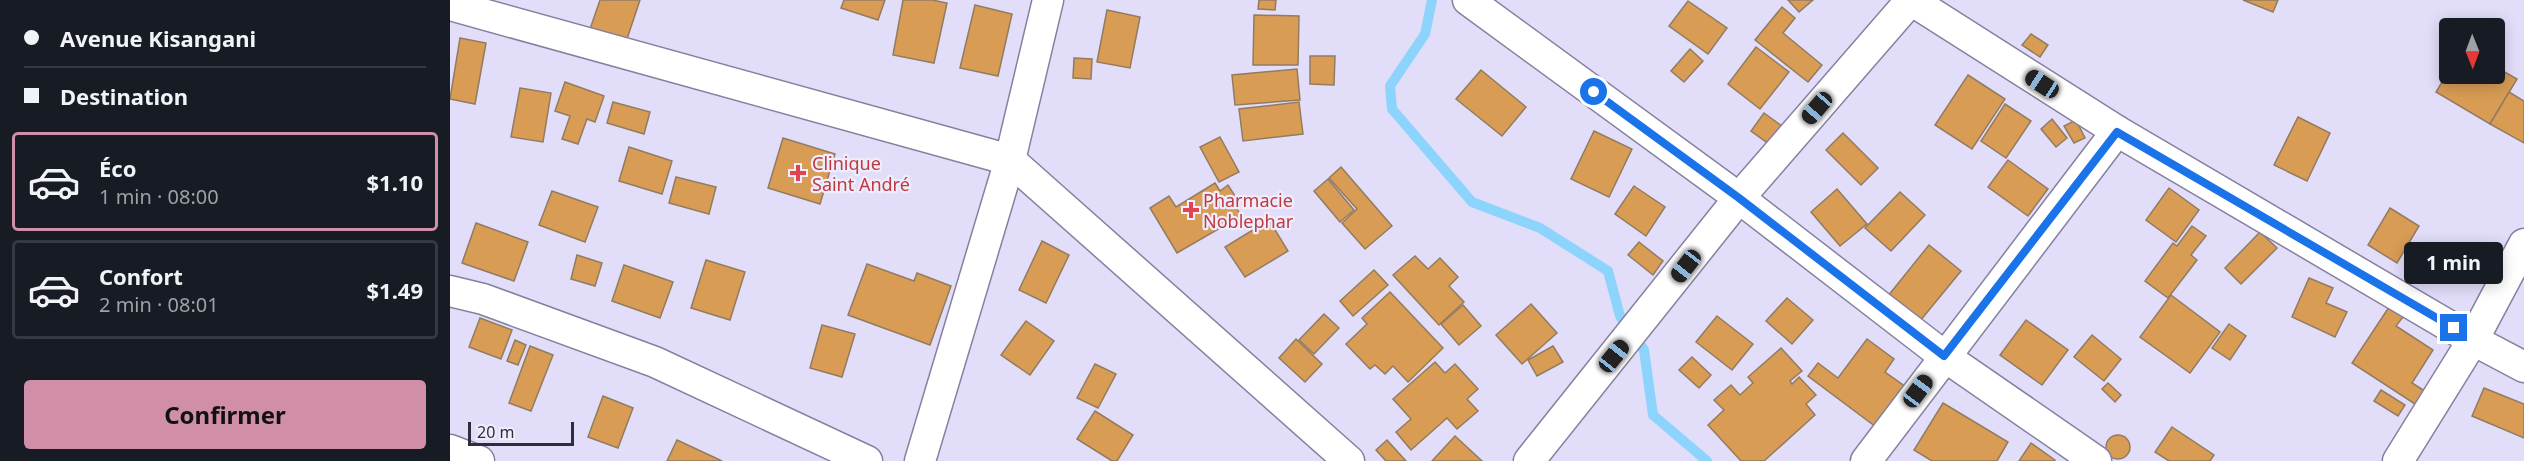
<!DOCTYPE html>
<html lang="fr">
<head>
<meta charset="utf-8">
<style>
	:root { --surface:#171b24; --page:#242831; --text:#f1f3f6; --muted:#9ea1a6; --line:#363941; --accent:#d08ea9 }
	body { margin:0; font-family:"Noto Sans",sans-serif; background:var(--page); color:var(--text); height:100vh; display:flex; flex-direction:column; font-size:22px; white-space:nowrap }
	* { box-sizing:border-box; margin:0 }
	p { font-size:20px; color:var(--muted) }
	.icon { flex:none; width:33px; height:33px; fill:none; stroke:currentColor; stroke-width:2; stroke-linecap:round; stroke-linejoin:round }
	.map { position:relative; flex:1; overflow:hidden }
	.side { display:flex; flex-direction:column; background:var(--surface); width:450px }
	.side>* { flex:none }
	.top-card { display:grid; align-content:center; height:132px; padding:0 24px; background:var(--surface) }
	.needle { width:39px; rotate:179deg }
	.controls { position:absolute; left:1989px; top:18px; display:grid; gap:12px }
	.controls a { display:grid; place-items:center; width:66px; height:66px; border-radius:6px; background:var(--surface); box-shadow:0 3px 15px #0003; font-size:30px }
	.scale { position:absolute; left:18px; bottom:15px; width:106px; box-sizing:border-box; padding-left:6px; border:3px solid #2f2d3b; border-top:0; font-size:16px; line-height:21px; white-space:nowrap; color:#2f2d3b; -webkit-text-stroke:4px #efedfb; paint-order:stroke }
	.end { position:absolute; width:27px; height:27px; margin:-14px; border:8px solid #1a73e8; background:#fff; box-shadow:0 0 0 3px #fff }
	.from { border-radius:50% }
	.bubble { position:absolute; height:42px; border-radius:6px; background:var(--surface); box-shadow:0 3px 15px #0003; font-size:20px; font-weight:700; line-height:42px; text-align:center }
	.car { position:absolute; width:18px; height:36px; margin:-18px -9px; border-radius:8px; box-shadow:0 0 4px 2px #0007; background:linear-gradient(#222 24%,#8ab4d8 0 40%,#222 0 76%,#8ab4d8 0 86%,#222 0) }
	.top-card b { display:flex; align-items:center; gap:21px; height:57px; font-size:22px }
	.top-card b+b { border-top:2px solid var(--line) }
	.top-card i { width:15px; height:15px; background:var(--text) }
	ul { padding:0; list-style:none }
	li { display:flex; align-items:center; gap:18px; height:99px; margin:0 12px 9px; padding:0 12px; border:3px solid var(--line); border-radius:6px }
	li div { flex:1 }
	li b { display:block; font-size:22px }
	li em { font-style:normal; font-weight:700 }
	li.on { border-color:var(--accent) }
	li>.icon { width:54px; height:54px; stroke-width:1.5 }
	.cta { display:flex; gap:12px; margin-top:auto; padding:12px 24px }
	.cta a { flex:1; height:69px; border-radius:6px; background:var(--accent); color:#111; font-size:24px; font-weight:700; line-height:69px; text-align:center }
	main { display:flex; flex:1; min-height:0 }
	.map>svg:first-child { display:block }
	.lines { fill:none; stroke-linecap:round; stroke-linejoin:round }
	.stream { stroke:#8cd4fc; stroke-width:10 }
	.building { fill:#d89c55; stroke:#927b61; stroke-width:1.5 }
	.street-casing { stroke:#85809f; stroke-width:33 }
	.street { stroke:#fff; stroke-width:30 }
	.route { stroke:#1a73e8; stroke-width:8 }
	.health-dot { fill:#e0444e; stroke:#efedfb; stroke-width:2 }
	.labels { text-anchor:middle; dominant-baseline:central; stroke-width:4.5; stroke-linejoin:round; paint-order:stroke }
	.health-label { font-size:18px; fill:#be3a42; stroke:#efedfb; text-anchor:start }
</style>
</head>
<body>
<main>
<section class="side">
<div class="top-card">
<b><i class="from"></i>Avenue Kisangani</b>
<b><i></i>Destination</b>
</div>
<ul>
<li class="on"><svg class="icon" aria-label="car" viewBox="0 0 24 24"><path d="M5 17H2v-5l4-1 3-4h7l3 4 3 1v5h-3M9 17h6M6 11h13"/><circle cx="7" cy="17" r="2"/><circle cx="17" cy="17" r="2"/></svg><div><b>Éco</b><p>1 min · 08:00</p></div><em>$1.10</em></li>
<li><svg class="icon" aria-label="car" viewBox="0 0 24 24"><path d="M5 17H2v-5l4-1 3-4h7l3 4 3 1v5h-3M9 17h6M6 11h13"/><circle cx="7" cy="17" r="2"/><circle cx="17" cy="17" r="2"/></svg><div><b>Confort</b><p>2 min · 08:01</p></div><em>$1.49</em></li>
</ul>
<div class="cta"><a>Confirmer</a></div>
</section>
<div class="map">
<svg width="2074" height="461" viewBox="0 0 2074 461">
	<rect width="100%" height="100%" fill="#e2defa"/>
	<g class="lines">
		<!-- stream -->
		<polyline class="stream" points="982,0 975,34 940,86 942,109 1022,202 1090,228 1158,271 1170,316 1194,350 1203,415 1257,461"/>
	</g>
	<!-- building -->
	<g class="building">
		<polygon points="150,0 190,0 176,42 140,29"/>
		<polygon points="394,0 435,0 428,20 391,8"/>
		<polygon points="453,0 482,0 497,3 484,63 443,55"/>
		<polygon points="809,0 826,0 825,10 808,9"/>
		<polygon points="1338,0 1363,0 1349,12"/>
		<polygon points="1793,0 1828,0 1823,12"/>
		<polygon points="1238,1 1277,28 1258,54 1219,26"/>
		<polygon points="525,5 562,14 548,76 510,68"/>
		<polygon points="1332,7 1345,18 1333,33 1372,65 1358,82 1305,40"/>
		<polygon points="657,10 690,17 680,68 647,62"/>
		<polygon points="804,15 849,16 848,65 803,65"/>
		<polygon points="1581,34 1598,45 1590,57 1572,45"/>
		<polygon points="10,38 36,43 25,104 0,99"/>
		<polygon points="1306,47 1339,72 1310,109 1278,84"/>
		<polygon points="1240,49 1253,61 1234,82 1221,71"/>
		<polygon points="860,56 885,56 884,85 860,84"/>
		<polygon points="624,58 642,59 641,79 623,78"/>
		<polygon points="2044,66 2067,79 2040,124 1986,92 2000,69 2000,74 2044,74"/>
		<polygon points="847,69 850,100 785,105 782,75"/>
		<polygon points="1031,70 1076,107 1052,136 1006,99"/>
		<polygon points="1518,75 1555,99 1522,149 1485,125"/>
		<polygon points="115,82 154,96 145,122 137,119 128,144 112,139 120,116 105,111"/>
		<polygon points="70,88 101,93 93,142 61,137"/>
		<polygon points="2059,92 2074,101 2074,143 2040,124"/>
		<polygon points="163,102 200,112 194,134 157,123"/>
		<polygon points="849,102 853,134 793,141 789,109"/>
		<polygon points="1555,104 1581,121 1556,158 1531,141"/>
		<polygon points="1314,113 1343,134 1330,152 1301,131"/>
		<polygon points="1848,117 1880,133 1857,181 1824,165"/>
		<polygon points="1602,119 1617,138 1606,147 1591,129"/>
		<polygon points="1626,120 1635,138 1624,143 1614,126"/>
		<polygon points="1144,131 1182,149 1159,197 1121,179"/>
		<polygon points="1393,133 1428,168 1411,185 1376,150"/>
		<polygon points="770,137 789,172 769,182 750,147"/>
		<polygon points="333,138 385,154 370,204 318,188"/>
		<polygon points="179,147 222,161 212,194 169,181"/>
		<polygon points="1558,160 1598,189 1578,216 1538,187"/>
		<polygon points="891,167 942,226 915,249 892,223 907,209 879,178"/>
		<polygon points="226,177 266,187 259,214 219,203"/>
		<polygon points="878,179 904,210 890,222 864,191"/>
		<polygon points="765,183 770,191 778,185 789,202 785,205 791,216 727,253 700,208 719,196 726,207"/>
		<polygon points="1184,186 1215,207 1196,236 1165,214"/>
		<polygon points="1719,188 1749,210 1726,242 1696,220"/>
		<polygon points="1387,189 1417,224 1390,246 1361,212"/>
		<polygon points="102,191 148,207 135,242 89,225"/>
		<polygon points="1450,192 1475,215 1441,251 1415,228"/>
		<polygon points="1940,208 1969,226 1947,263 1918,245"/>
		<polygon points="819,220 838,251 795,277 775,247"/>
		<polygon points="26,223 78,242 64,281 12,263"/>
		<polygon points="1742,226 1756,236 1741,255 1747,260 1718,298 1695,281 1723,243 1727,246"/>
		<polygon points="1810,232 1827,248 1791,284 1775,268"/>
		<polygon points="592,241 619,255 596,303 569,290"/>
		<polygon points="1189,242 1213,261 1203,275 1178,255"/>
		<polygon points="1479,245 1511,271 1470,321 1438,296"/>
		<polygon points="127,255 152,263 145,286 121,279"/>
		<polygon points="965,256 978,269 990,258 1008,277 999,286 1014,302 989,325 943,275"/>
		<polygon points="256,260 295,272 280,320 241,308"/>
		<polygon points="417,264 464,281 467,273 501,286 480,345 398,315"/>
		<polygon points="174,265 223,282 210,318 162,301"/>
		<polygon points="924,270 938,285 903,316 890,301"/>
		<polygon points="1859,278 1883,288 1876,303 1897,312 1885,337 1842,317"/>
		<polygon points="940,292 993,348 958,382 943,366 935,374 925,365 920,369 896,344 917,324 912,318"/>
		<polygon points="1721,295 1770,332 1740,373 1690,337"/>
		<polygon points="1337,298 1363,320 1342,344 1316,321"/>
		<polygon points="1081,304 1107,333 1072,364 1046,335"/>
		<polygon points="1013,305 1031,326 1009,345 991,324"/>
		<polygon points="1939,307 1953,317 1946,326 1983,350 1962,383 1978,393 1968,406 1902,363"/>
		<polygon points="874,314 889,328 864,354 849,340"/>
		<polygon points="1267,316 1303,344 1282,370 1246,342"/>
		<polygon points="30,318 62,330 51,359 19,347"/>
		<polygon points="1576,320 1618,350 1592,385 1550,355"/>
		<polygon points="576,321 604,341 580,375 551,355"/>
		<polygon points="1779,324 1796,336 1780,360 1762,348"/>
		<polygon points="372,325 405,334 392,377 360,368"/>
		<polygon points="1642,335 1671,359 1654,381 1624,357"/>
		<polygon points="846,339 872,364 855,382 829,358"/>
		<polygon points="1417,339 1444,359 1435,372 1456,387 1426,427 1358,376 1368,363 1388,378"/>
		<polygon points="65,340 76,345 68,365 57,361"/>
		<polygon points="80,346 103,355 81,411 59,403"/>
		<polygon points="1103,346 1113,362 1087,376 1078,360"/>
		<polygon points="1331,348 1352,371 1340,381 1342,384 1349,377 1366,395 1356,404 1365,415 1314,461 1291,461 1258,425 1274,410 1264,400 1281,385 1290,395 1303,383 1298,377"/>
		<polygon points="1242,357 1261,375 1249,388 1229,370"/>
		<polygon points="985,362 995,373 1005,364 1028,389 1017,399 1028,411 1007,429 997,418 961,450 946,432 961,419 943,399"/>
		<polygon points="645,364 666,374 648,408 627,398"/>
		<polygon points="1658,383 1671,395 1665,402 1652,389"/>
		<polygon points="2034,388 2074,404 2074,438 2022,416"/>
		<polygon points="1931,390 1955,405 1948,416 1924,401"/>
		<polygon points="153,396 183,408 168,448 138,437"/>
		<polygon points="1493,403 1558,442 1547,461 1482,461 1464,450"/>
		<polygon points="645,411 683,435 667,461 662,461 627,439"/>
		<polygon points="1722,427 1764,455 1760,461 1719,461 1705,452"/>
		<circle cx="1668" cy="447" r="12"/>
		<polygon points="1005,436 1032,461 982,461"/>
		<polygon points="227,440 272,461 217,461"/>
		<polygon points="937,440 956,461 936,461 926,450"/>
		<polygon points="1581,443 1605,460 1604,461 1569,461"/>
	</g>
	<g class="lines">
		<defs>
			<g id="street">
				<polyline points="1018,0 1289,198 1494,356 1646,461"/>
				<polyline points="1461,0 1667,131 2023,340 2074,367"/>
				<polyline points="0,5 560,160 899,461"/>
				<polyline points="0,291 33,299 205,362 417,461"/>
				<polyline points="0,450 29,461"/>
				<polyline points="470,461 560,160 598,0"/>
				<polyline points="1079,461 1289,198 1461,0"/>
				<polyline points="1416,461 1667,131"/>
				<polyline points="1948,461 2023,340 2074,244"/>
			</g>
		</defs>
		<!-- street casing -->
		<use href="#street" class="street-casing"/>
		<!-- street -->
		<use href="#street" class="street"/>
	</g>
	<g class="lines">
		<!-- route -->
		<polyline class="route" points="1144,92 1289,198 1494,356 1667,132 2004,328"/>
	</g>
	<!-- markers -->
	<g class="health-dot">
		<path d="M345 164h6v6h6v6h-6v6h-6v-6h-6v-6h6z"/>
		<path d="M738 201h6v6h6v6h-6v6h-6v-6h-6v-6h6z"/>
	</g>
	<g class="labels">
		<!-- health labels -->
		<g class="health-label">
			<text x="362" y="163">Clinique<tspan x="362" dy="21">Saint André</tspan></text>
			<text x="753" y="200">Pharmacie<tspan x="753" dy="21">Noblephar</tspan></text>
		</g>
	</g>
</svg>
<div class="controls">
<a><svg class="needle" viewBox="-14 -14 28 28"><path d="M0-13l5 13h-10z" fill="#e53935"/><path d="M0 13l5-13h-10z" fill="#9ea1a6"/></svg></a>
</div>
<div class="scale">20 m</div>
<i class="end from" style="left:1144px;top:92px"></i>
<i class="end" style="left:2004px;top:328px"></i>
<div class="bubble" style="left:1954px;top:242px;width:99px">1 min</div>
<i class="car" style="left:1592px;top:84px;rotate:303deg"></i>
<i class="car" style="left:1367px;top:108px;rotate:221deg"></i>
<i class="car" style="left:1236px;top:266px;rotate:218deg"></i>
<i class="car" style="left:1164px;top:356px;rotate:39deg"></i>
<i class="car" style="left:1468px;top:391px;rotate:37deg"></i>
</div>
</main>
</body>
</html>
